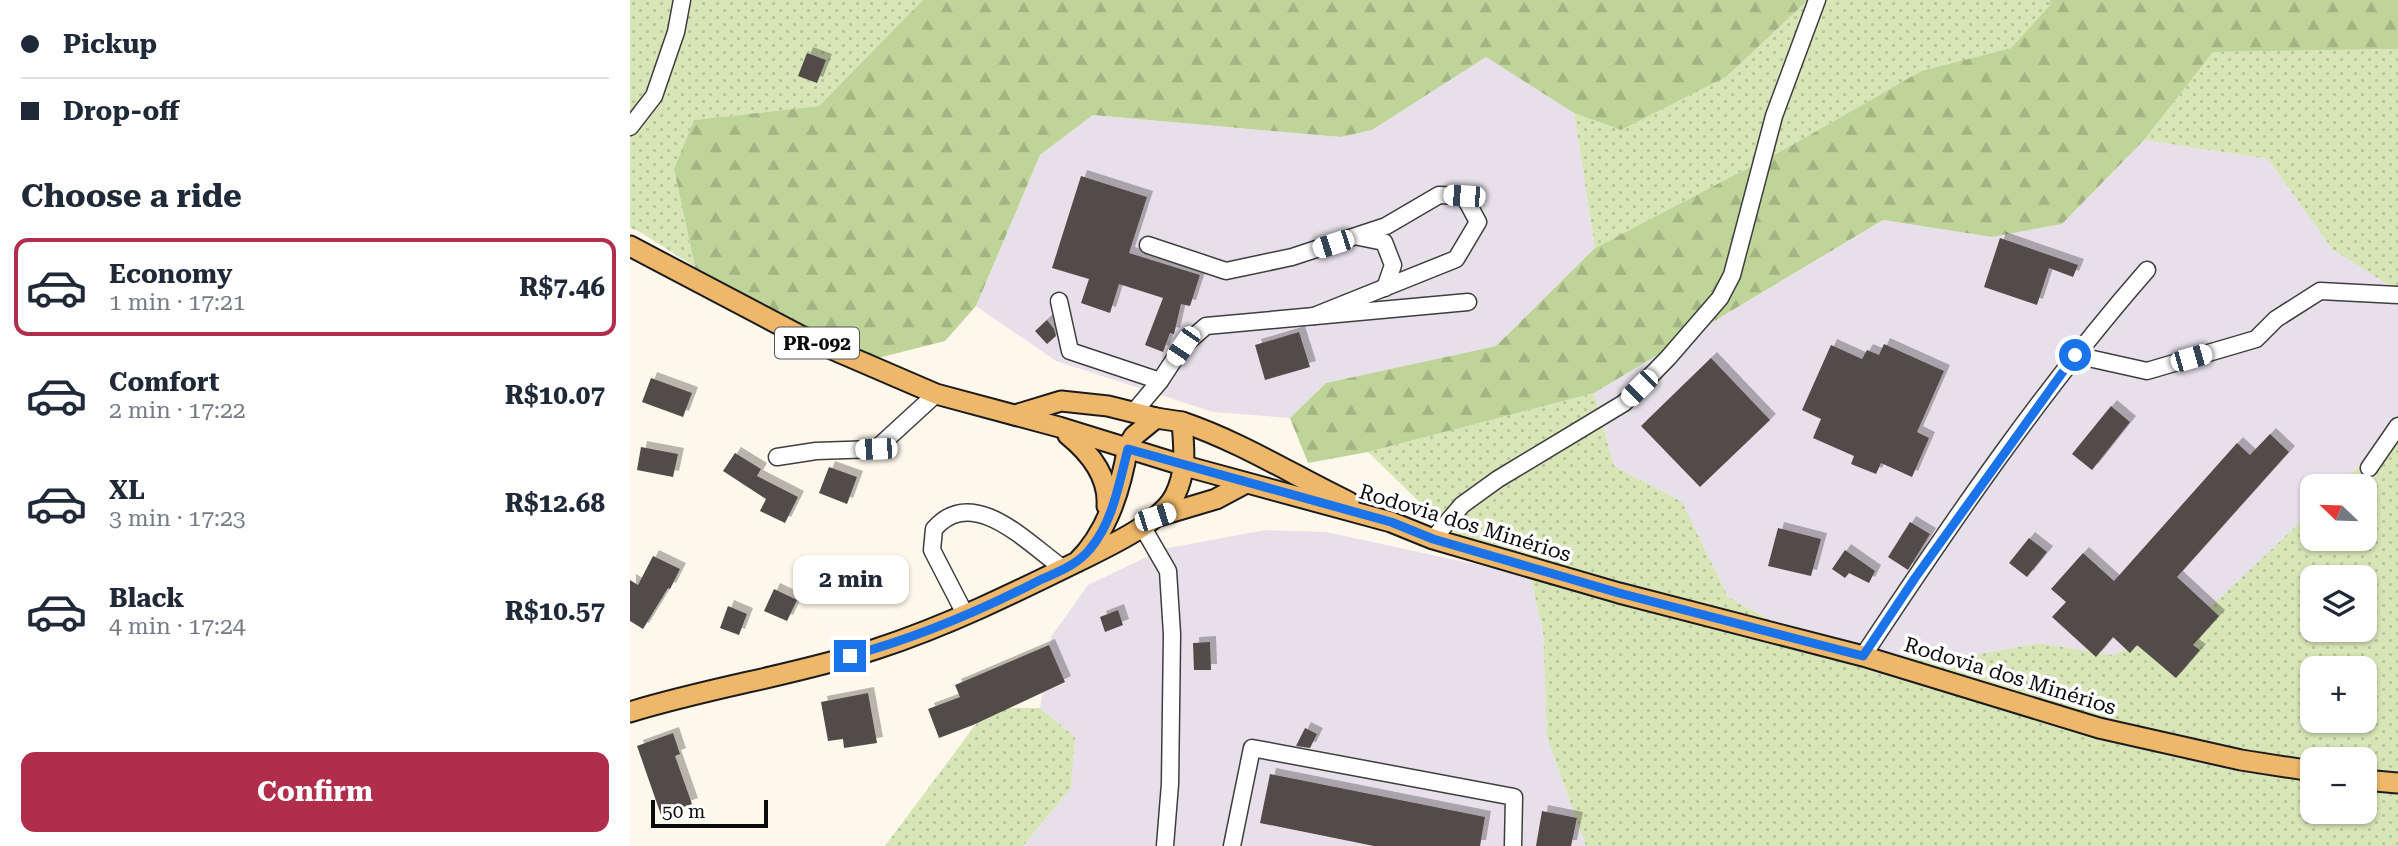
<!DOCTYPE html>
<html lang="en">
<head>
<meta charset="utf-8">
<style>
	:root { --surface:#fff; --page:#f2f2f3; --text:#1f2937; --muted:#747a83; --line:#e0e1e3; --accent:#b02e4b }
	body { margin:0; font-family:"Roboto Serif",serif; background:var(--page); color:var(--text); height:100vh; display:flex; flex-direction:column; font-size:26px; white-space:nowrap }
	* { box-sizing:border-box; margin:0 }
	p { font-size:23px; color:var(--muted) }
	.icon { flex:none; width:38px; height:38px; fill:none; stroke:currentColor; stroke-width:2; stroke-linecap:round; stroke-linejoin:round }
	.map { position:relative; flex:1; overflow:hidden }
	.sheet { display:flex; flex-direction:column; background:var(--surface); width:630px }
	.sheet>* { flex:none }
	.guide { display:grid; align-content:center; height:154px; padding:0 21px; background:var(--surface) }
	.needle { width:46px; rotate:293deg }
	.fabs { position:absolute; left:1670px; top:474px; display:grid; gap:14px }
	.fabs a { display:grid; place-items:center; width:77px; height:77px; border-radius:14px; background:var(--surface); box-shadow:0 2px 5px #0004; font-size:35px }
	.scale { position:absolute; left:21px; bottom:18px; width:117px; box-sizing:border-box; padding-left:7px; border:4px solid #0b0b0b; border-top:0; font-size:19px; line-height:24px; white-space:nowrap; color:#0b0b0b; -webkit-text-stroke:5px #fff; paint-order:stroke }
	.end { position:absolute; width:32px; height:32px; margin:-16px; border:9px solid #1a73e8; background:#fff; box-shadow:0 0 0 4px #fff }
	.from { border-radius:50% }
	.bubble { position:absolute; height:49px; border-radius:14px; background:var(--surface); box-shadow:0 2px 5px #0004; font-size:23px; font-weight:700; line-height:49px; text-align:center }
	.car { position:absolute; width:21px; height:42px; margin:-21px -10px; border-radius:9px; box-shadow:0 0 5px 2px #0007; background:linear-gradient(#fff 24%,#345 0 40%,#fff 0 76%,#345 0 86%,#fff 0) }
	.guide b { display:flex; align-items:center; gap:24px; height:66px; font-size:26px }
	.guide b+b { border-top:2px solid var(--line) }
	.guide i { width:18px; height:18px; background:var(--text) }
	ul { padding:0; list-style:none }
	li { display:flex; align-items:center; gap:21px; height:98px; margin:0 14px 10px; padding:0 7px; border:4px solid transparent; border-radius:14px }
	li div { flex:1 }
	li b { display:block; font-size:26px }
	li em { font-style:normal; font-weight:700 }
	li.on { border-color:var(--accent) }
	li>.icon { width:63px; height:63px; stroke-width:1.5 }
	h2 { padding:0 21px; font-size:32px; line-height:84px }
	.button { display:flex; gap:14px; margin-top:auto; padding:14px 21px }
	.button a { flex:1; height:80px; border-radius:14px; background:var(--accent); color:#fff; font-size:28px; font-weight:700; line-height:80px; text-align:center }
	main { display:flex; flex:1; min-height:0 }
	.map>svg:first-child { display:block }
	.industrial { fill:#e7e0ea }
	.grass { fill:url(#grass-dots); fill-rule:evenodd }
	.forest { fill:url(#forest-firs) }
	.building { fill:#534b48; filter:url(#shadow) }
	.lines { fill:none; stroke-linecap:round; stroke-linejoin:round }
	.minor-casing { stroke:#3e3e3e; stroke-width:19 }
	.major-casing { stroke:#1c1c1c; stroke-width:23 }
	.minor { stroke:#fff; stroke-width:16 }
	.major { stroke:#eeb76a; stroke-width:19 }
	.route { stroke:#1a73e8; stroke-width:9 }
	.labels { text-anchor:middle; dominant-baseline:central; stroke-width:7; stroke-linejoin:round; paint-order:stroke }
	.shield { fill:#fff; stroke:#545454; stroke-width:2 }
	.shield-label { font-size:19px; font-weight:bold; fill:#0b0b0b }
	.street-label { font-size:21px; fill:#0b0b0b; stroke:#fff }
</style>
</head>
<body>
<main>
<section class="sheet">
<div class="guide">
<b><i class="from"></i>Pickup</b>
<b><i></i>Drop-off</b>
</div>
<h2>Choose a ride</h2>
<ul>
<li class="on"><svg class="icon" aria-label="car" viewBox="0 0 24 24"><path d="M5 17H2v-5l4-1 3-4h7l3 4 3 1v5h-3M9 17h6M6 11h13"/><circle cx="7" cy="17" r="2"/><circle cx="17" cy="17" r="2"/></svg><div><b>Economy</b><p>1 min · 17:21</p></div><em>R$7.46</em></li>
<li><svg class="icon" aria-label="car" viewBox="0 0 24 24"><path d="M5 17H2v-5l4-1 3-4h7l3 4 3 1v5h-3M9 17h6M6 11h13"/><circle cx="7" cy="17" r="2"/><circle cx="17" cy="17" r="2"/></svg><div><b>Comfort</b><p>2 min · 17:22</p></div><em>R$10.07</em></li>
<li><svg class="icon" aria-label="car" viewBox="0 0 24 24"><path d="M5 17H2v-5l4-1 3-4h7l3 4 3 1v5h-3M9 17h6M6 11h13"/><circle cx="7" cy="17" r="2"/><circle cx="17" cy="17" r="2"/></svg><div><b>XL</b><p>3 min · 17:23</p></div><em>R$12.68</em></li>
<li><svg class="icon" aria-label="car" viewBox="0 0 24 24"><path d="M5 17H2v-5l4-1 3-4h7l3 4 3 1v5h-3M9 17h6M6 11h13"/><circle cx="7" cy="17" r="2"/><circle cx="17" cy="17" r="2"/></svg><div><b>Black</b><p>4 min · 17:24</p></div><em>R$10.57</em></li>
</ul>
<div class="button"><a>Confirm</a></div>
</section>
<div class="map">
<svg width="1768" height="846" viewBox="0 0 1768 846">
	<defs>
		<pattern id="grass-dots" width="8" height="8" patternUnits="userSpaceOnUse" patternTransform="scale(1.75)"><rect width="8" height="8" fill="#d7e5b7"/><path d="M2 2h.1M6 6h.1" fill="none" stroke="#b7c39c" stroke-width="1.8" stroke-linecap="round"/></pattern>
		<pattern id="forest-firs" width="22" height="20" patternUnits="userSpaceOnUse" patternTransform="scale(1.75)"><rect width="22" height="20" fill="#bed498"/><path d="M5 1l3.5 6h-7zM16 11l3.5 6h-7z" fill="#a2b582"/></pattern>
		<filter id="shadow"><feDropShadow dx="6" dy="-6" stdDeviation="0" flood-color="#0004"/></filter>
	</defs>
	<rect width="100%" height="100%" fill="#fef7eb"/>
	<!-- industrial -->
	<g class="industrial">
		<polygon points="856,57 944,113 965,248 866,346 696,383 660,418 583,412 426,361 346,306 410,155 463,115 711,137 742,130"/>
		<polygon points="1514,140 1638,159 1702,249 1768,291 1768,421 1752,445 1708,486 1682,486 1682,511 1572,615 1483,655 1409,643 1316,660 1265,656 1142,621 1098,597 1052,502 984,466 964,393 1253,220 1362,237 1432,224"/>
		<polygon points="635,530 696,532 900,576 913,631 917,737 956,846 393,846 441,788 445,737 410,708 421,637 458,585 533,549"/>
	</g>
	<!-- grass -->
	<g class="grass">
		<polygon points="0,0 293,0 189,106 64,120 44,169 65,267 10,232 0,228"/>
		<polygon points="1178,0 1420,0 1420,5 1381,48 1291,71 1164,144 965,248 944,113 991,130 1096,77"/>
		<polygon points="1768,49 1768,291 1702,249 1638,159 1514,140 1583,52"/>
		<path d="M964,393L984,466L1052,502L1098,597L1142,621L1265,656L1316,660L1409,643L1483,655L1572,615L1682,511V539H1734V486H1708L1752,445L1768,421V846H956L917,737L913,631L900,576L814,526L738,452ZM1682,578H1734V630H1682ZM1682,668H1734V721H1682ZM1682,760H1734V812H1682Z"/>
		<polygon points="358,708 410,708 445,737 441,788 393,846 255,846"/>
	</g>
	<!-- forest -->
	<g class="forest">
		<polygon points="293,0 1178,0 1096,77 991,130 944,113 856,57 742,130 711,137 463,115 410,155 346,306 315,341 244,359 160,326 65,267 44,169 64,120 189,106"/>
		<polygon points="1420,0 1768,0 1768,49 1583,52 1514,140 1432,224 1362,237 1253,220 964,393 738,452 678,463 660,418 696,383 866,346 965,248 1164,144 1291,71 1381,48 1420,5"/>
	</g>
	<!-- building -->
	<g class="building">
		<polygon points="177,53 196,60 187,83 168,76"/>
		<polygon points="451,176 517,197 499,253 570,275 560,306 551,304 544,334 540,333 533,352 515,345 533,298 489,284 480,313 451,303 459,279 422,268"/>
		<polygon points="1370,238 1448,265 1443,277 1419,268 1407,305 1354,287"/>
		<polygon points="417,320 424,329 426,336 417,344 405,331"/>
		<polygon points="669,332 680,367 635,380 625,345"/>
		<polygon points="1254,344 1314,371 1287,432 1299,438 1282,477 1251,463 1246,474 1221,464 1224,456 1183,438 1191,419 1172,410 1201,345 1232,359 1237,350 1249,355"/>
		<polygon points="1081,358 1140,420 1070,487 1011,426"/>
		<polygon points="21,378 62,393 53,417 12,402"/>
		<polygon points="1481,406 1500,422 1462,470 1442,454"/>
		<polygon points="1640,434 1659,452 1547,577 1589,616 1563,645 1570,650 1546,678 1507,645 1500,653 1483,637 1466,657 1422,617 1436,602 1421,589 1453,553 1484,581 1607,443 1620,455"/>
		<polygon points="11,447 48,454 43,477 7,470"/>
		<polygon points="105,453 131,469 127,476 168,497 155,523 130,511 136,499 93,471"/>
		<polygon points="199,467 227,477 217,504 189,493"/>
		<polygon points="1280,522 1300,534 1278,570 1258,557"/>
		<polygon points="1148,528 1191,539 1181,576 1138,566"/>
		<polygon points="1399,538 1417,552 1397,577 1379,563"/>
		<polygon points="1215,550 1245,571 1239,583 1219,573 1215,578 1202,569"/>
		<polygon points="23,556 50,569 40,589 38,588 13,629 0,621 0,580 8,585"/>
		<polygon points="144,589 167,600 157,621 134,611"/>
		<polygon points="98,606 117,614 109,635 90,628"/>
		<polygon points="488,610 493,625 475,632 470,617"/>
		<polygon points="580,642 581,670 564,670 563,643"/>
		<polygon points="419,645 435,682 343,725 309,738 298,709 330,697 325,685"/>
		<polygon points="238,693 247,743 214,748 213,739 198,741 191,702"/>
		<polygon points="675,728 687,734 680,748 666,746"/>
		<polygon points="43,733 50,754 45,756 62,804 31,815 7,746"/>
		<polygon points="640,774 855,817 850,846 744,846 630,823"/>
		<polygon points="912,811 947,818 941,846 906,846"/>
	</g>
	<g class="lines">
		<defs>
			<g id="minor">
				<polyline points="0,127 24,96 46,32 52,0"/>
				<polyline points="729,237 754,242 763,265 755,288"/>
				<polyline points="518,245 596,271 662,257 756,226 809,195 834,196 848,222 826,259 684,316"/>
				<polyline points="429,301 440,351 530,381"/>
				<polyline points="1445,355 1517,371 1626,339 1646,319 1690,291 1768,295"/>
				<polyline points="503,413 530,381 553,346 576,326 838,302"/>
				<polyline points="147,457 186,451 246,449 306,394"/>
				<polyline points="1739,468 1768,426"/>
				<polyline points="512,526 538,571 542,634 540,784 535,846"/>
				<polyline points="803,539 832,505 868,479 994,403 1038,358 1090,298 1102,275 1144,116 1187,0"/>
				<path d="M335,614L302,550L304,529C344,483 399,545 434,569"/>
				<path d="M1233,656C1321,523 1412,390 1517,270"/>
				<polyline points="602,846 622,748 884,797 883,846"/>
			</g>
			<g id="major">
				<polyline points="0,246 169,335 306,394 429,427 555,466 761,522 803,539 989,593 1233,656 1469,728 1611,760 1682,771"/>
				<polyline points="385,415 431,401 478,406 526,418"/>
				<path d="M552,422C611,442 663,475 719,502"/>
				<path d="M438,435C460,453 479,476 477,506"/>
				<polyline points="529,516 586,499 616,483"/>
				<path d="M0,712C81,687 166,675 246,649C317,626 384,593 451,560C477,547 532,522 545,495C557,471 554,448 552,422L526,418L504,436L498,446C491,488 478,532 447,562"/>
				<polyline points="1734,780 1768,783"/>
			</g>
		</defs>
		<!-- minor casing -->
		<use href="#minor" class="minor-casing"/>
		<!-- major casing -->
		<use href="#major" class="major-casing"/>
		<!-- minor -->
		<use href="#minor" class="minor"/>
		<!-- major -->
		<use href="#major" class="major"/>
	</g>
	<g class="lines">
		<!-- route -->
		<path class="route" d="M220,656C286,638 350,611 410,580C428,572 447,565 460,549C483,522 489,483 498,449L761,522L803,539L989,593L1233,656L1285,578L1445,355"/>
	</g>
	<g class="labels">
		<!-- shield labels -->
		<rect class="shield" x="145" y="327.5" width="84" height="31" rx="5"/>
		<g class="shield-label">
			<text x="187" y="343">PR-092</text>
		</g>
		<!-- street labels -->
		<g class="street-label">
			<text transform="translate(835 523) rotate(17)">Rodovia dos Minérios</text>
			<text transform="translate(1380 676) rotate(17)">Rodovia dos Minérios</text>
		</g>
	</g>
</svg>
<div class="fabs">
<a><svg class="needle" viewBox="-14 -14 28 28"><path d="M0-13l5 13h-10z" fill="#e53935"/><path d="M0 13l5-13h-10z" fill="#747a83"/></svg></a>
<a><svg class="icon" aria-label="layers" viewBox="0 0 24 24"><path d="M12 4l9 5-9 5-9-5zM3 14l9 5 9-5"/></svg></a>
<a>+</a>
<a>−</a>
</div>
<div class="scale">50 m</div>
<i class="end from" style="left:1445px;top:355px"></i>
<i class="end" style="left:220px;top:656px"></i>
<div class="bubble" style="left:163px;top:555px;width:116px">2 min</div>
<i class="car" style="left:834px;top:196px;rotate:274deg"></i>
<i class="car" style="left:703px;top:244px;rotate:252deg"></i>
<i class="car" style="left:553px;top:346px;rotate:214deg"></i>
<i class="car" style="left:1561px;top:358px;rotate:74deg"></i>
<i class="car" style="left:1009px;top:388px;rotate:225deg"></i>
<i class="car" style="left:246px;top:449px;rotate:268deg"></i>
<i class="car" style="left:525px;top:517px;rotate:72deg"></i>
</div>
</main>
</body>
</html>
